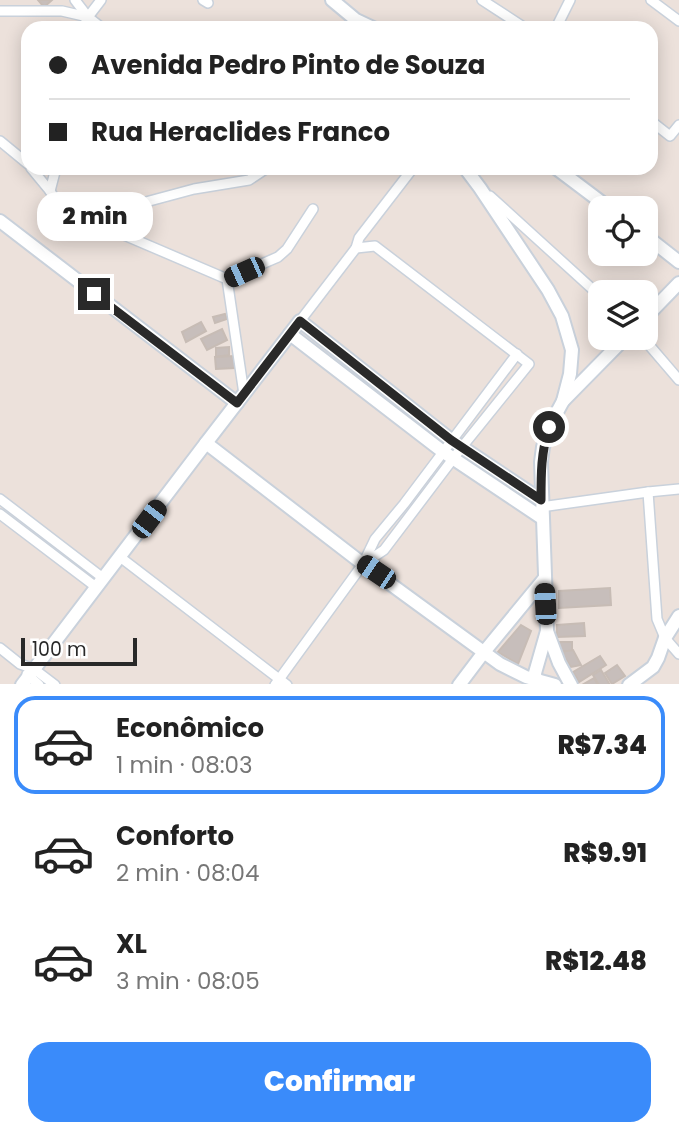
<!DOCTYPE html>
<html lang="pt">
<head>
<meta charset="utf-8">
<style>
	:root { --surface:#fff; --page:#f2f2f2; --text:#222; --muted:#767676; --line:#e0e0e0; --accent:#3a8bfa }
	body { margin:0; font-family:Poppins,sans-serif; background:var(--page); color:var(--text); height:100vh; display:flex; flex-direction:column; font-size:26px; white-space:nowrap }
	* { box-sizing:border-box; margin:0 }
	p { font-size:23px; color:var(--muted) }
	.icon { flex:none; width:38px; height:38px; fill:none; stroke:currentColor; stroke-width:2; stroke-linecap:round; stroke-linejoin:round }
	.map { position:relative; height:684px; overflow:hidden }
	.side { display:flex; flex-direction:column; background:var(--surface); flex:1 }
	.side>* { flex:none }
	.banner { position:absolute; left:21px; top:21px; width:637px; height:154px; border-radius:21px; box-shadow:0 4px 18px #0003; display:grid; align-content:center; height:154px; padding:0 28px; background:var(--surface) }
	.fabs { position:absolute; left:588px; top:196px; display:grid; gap:14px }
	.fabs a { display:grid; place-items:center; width:70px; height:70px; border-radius:14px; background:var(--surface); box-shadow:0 4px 18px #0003; font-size:35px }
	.scale { position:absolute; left:21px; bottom:18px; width:116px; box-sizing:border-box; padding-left:7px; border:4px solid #292929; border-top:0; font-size:19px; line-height:24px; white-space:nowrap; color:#292929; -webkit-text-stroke:5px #fff; paint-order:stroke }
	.end { position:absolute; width:32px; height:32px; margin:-16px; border:9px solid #292929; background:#fff; box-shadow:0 0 0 4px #fff }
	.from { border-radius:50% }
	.bubble { position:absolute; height:49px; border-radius:21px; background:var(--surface); box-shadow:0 4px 18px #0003; font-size:23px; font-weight:800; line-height:49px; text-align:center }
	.car { position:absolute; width:21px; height:42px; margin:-21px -10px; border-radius:9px; box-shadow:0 0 5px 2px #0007; background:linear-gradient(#222 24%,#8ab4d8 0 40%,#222 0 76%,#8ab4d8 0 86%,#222 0) }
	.banner b { display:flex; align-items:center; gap:24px; height:66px; font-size:26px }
	.banner b+b { border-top:2px solid var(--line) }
	.banner i { width:18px; height:18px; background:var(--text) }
	ul { padding:12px 0 0; list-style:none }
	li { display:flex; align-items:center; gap:21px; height:98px; margin:0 14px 10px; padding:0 14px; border:4px solid transparent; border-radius:21px }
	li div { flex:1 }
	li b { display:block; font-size:26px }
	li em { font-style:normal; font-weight:800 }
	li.active { border-color:var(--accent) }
	li>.icon { width:63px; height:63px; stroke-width:1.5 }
	.primary-button { display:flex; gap:14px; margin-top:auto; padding:14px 28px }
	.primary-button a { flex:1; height:80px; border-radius:21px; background:var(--accent); color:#fff; font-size:28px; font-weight:800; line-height:80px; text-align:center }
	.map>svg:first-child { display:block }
	.building { fill:#c7bebb; stroke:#c7bcb5; stroke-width:2 }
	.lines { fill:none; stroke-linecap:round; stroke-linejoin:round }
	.minor-casing { stroke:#c9d1db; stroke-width:12 }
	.tertiary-casing { stroke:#c9d1db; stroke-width:16 }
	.secondary-casing { stroke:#c9d1db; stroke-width:16 }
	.minor { stroke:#fff; stroke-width:9 }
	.tertiary { stroke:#fff; stroke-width:12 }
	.secondary { stroke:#fff; stroke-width:12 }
	.route { stroke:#292929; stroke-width:9 }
</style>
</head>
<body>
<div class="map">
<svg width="679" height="685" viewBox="0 0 679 685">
	<rect width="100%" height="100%" fill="#ece1db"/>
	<!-- building -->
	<g class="building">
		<polygon points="38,0 52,0 44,7"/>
		<polygon points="225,314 227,319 215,323 213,317"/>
		<polygon points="201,322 206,331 186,342 182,332"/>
		<polygon points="222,329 227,340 207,350 201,339"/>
		<polygon points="229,347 229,355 216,357 216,348"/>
		<polygon points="235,356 235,368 216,369 215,357"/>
		<polygon points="610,588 611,605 559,608 559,591"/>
		<polygon points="584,623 585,636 557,637 557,625"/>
		<polygon points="521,625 531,631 518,664 498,652"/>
		<polygon points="558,642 572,642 572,651 558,652"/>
		<polygon points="573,650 581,665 571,667 561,652"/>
		<polygon points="600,656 606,665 579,682 573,672"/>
		<polygon points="617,665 625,676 612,684 605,673"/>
		<polygon points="601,670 610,685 599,685 593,675"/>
		<polygon points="594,678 598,685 582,685"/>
	</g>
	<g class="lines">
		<defs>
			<g id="minor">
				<polyline points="75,0 88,17 102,28"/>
				<polyline points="203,0 208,3"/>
				<polyline points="482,0 525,28"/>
				<polyline points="651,0 679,21"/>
				<polyline points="0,11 62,11 88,17"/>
				<polyline points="83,28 88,17 101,0"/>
				<polyline points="556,28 570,0"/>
				<polyline points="651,121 670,136 679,125"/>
				<polyline points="0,141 28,164"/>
				<polyline points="31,168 50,191 69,222 78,227 88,228 103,226 227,279"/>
				<polyline points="50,191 56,168"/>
				<polyline points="490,196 600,296"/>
				<polyline points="103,226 128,209 142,203 194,189 249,180 267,168"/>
				<polyline points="356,248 375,246 529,364 462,447 384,550 363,564"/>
				<polyline points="227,279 278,257 287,249 313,209"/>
				<polyline points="227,279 244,394"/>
				<polyline points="300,321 356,248 359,238 413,168"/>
				<polyline points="643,338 679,380"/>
				<polyline points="648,492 657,619 665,638 679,654"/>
				<polyline points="0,499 103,578"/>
				<polyline points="541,507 648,492 679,489"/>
				<polyline points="0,514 96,587"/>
				<polyline points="120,557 287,685"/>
				<polyline points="0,648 20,664 34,669 55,685"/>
				<polyline points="27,674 39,685"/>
				<polyline points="275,685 363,564 375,539 404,504 517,354"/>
			</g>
			<g id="tertiary">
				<polyline points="0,221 237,403"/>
				<polyline points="646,317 679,283"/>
				<polyline points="290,334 442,451 542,518"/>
				<polyline points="563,401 625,338"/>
				<polyline points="206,443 300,321 451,440 541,500"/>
				<polyline points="459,685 484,652"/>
				<polyline points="629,685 653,667 658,658 665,638 679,616"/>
			</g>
			<g id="secondary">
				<polyline points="332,0 356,20 373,28"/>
				<polyline points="465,168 480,188 548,290 562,316 572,350 570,374 563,401 549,427 543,447 541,462 547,631 535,673 536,685"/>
				<polyline points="556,168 609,208"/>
				<polyline points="646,236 679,262"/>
				<polyline points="547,631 559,663 571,685"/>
				<polyline points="484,652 544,579"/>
				<polyline points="22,685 206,443 363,564 500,664 526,677 555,685"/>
			</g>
		</defs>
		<!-- minor casing -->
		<use href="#minor" class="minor-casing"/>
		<!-- tertiary casing -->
		<use href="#tertiary" class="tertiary-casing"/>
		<!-- secondary casing -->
		<use href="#secondary" class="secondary-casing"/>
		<!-- minor -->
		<use href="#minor" class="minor"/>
		<!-- tertiary -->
		<use href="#tertiary" class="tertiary"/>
		<!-- secondary -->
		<use href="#secondary" class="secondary"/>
	</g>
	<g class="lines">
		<!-- route -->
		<path class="route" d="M94,294L237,403L300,321L451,440L541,500C541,473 541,453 549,427"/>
	</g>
</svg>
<div class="fabs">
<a><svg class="icon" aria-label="locate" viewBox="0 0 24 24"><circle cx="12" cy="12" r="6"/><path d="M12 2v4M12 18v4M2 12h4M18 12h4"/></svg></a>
<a><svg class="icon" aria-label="layers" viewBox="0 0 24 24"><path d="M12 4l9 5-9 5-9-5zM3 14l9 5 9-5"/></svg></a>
</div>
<div class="scale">100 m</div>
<i class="end from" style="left:549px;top:427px"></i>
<i class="end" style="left:94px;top:294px"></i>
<div class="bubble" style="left:37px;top:192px;width:116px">2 min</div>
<i class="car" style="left:244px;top:272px;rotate:246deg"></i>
<i class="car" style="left:149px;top:519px;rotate:37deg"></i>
<i class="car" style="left:376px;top:572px;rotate:304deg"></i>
<i class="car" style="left:545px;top:604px;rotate:357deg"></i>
<div class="banner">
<b><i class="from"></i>Avenida Pedro Pinto de Souza</b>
<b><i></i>Rua Heraclides Franco</b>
</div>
</div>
<section class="side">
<ul>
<li class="active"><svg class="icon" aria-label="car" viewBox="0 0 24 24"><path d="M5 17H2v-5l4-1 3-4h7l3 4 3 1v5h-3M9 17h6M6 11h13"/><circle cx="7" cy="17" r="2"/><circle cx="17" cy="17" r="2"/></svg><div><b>Econômico</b><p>1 min · 08:03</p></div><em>R$7.34</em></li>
<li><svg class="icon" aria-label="car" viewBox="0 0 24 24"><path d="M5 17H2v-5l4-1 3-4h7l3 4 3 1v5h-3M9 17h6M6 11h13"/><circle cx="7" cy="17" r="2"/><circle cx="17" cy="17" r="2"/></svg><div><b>Conforto</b><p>2 min · 08:04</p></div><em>R$9.91</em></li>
<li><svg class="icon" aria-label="car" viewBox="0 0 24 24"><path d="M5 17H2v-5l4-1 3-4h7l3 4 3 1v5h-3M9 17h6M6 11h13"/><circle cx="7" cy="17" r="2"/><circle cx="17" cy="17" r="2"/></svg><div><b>XL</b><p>3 min · 08:05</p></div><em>R$12.48</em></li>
</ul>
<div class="primary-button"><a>Confirmar</a></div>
</section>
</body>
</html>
